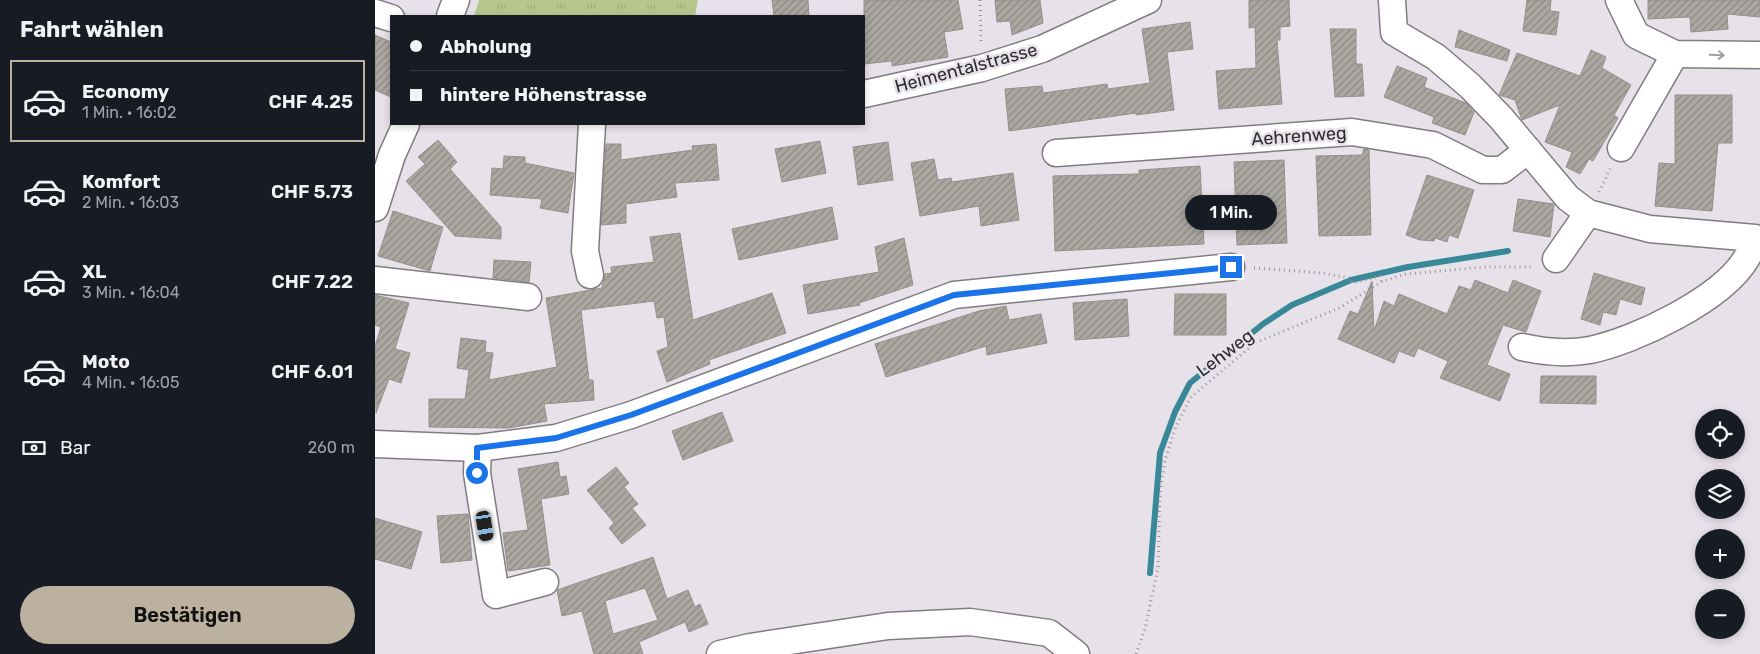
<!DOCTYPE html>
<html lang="de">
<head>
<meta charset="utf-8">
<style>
	:root { --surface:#171b24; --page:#242831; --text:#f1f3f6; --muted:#9ea1a6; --line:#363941; --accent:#bcb09e }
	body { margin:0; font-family:Rubik,sans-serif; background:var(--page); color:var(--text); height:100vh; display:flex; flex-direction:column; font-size:19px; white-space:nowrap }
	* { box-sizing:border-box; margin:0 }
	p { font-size:16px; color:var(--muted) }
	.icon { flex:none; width:28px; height:28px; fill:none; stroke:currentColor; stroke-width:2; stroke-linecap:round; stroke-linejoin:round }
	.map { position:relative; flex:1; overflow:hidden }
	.side { display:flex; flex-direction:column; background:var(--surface); width:375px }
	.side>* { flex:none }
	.hud { position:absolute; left:15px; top:15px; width:475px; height:110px; border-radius:0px; box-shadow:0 2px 8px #0003; display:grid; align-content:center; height:110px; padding:0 20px; background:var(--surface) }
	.tools { position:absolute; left:1320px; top:409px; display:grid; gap:10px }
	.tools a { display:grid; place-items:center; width:50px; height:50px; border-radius:50%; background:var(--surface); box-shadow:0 2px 8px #0003; font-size:25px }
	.end { position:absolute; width:22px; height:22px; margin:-11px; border:6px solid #1a73e8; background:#fff; box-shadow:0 0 0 2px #fff }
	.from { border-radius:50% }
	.bubble { position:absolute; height:35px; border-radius:18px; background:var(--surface); box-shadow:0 2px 8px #0003; font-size:16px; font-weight:600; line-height:35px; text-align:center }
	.car { position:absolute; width:15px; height:30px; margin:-15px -8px; border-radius:6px; box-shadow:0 0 4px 1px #0007; background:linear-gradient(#222 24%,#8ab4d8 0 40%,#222 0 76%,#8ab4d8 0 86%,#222 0) }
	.hud b { display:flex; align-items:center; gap:18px; height:48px; font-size:19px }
	.hud b+b { border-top:1px solid var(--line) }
	.hud i { width:12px; height:12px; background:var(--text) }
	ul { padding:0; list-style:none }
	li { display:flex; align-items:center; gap:15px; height:82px; margin:0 10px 8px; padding:0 10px; border:2px solid transparent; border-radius:0px }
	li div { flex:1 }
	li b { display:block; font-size:19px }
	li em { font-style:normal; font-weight:600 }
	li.active { border-color:var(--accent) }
	li>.icon { width:45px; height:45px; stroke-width:1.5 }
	h2 { padding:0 20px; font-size:22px; line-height:60px }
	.pay { display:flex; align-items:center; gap:12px; height:55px; padding:0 20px; font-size:19px }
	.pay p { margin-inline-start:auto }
	.primary-button { display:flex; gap:10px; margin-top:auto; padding:10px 20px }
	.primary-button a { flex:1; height:58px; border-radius:30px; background:var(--accent); color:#111; font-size:20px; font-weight:600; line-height:58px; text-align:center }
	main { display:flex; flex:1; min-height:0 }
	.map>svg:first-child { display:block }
	.grass { fill:url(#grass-tufts) }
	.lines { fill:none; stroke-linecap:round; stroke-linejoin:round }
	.stream { stroke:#388897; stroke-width:6 }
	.building { fill:url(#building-hatch); stroke:#94908a; fill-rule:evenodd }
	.minor-casing { stroke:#807c81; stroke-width:29 }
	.path { stroke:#979499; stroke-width:3; stroke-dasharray:1 4; stroke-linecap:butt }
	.minor { stroke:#fff; stroke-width:26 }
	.oneway { stroke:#a1a0a1 }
	.route { stroke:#1a73e8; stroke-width:6 }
	.labels { text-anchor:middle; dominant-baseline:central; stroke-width:5; stroke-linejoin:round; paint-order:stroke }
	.street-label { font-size:18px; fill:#2e2c2f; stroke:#e7e2e9 }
</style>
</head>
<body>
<main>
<section class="side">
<h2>Fahrt wählen</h2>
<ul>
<li class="active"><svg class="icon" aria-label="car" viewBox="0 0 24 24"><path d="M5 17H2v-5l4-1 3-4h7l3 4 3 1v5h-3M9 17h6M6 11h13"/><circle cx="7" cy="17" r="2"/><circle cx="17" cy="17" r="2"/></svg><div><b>Economy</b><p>1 Min. · 16:02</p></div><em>CHF 4.25</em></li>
<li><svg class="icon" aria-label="car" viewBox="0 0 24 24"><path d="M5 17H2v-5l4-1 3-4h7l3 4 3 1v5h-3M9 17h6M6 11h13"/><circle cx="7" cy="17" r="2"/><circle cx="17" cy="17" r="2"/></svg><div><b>Komfort</b><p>2 Min. · 16:03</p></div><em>CHF 5.73</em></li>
<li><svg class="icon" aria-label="car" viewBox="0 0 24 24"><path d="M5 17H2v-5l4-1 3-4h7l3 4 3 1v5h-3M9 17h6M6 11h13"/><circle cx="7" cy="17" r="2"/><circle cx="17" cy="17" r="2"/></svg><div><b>XL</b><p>3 Min. · 16:04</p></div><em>CHF 7.22</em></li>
<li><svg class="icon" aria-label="car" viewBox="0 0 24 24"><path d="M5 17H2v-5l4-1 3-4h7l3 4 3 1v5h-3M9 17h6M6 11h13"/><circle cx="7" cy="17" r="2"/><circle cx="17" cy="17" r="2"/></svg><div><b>Moto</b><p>4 Min. · 16:05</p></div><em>CHF 6.01</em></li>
</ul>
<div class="pay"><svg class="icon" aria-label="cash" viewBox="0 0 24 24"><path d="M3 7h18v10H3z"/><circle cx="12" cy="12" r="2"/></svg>Bar<p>260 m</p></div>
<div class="primary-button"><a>Bestätigen</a></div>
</section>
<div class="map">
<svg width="1385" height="654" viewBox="0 0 1385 654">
	<defs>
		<pattern id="grass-tufts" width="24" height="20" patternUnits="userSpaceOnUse" patternTransform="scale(1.25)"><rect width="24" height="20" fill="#b6c78e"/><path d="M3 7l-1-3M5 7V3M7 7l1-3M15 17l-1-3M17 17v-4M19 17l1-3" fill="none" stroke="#9dab7b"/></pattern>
		<pattern id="building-hatch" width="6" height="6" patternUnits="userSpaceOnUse" patternTransform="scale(1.25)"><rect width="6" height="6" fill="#aba7a1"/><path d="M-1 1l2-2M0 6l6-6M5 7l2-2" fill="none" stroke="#8c8884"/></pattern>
	</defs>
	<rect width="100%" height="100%" fill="#e7e2e9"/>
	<!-- grass -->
	<polygon class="grass" points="104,0 323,0 320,16 99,16"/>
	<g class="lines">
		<!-- stream -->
		<polyline class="stream" points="775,573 785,453 800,412 815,383 888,324 917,305 976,280 1033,267 1133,251"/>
	</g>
	<!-- building -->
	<g class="building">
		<polygon points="397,0 433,0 434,16 399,16"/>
		<polygon points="489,0 583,0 588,29 569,32 573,57 517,66 517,61 489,64"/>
		<polygon points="620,0 665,0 668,23 637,35 635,21 622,22"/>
		<polygon points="874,0 914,0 915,26 905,27 905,40 902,40 907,104 844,109 841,71 881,68 880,27 874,28"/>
		<polygon points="1152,0 1176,0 1175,11 1184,12 1181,35 1148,31"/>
		<polygon points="1273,0 1385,0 1385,17 1352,14 1353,29 1316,32 1315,17 1273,19"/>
		<polygon points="815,22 818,49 792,52 799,110 761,115 761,113 634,131 630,89 667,86 668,93 732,84 733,89 775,83 767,29"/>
		<polygon points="955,29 981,29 981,64 987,64 989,96 960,97"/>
		<polygon points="1084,30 1135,50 1132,61 1080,47"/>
		<polygon points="0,35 16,42 16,97 0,90"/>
		<polygon points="1216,50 1231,57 1227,68 1256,85 1239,115 1243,118 1218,161 1214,159 1205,174 1191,167 1197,152 1170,142 1185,105 1147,120 1140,100 1124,95 1142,53 1205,76"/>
		<polygon points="1022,66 1052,78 1049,87 1091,103 1099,112 1090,135 1057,123 1059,117 1009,97"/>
		<polygon points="1300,95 1357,95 1357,143 1343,143 1337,211 1280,206 1284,163 1300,164"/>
		<polygon points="63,140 82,162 75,169 126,227 126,239 80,236 31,181 50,164 43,157"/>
		<polygon points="445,141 451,173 407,182 400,149"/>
		<polygon points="513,142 518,180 483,185 478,147"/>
		<polygon points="231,144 246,144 246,160 318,150 317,146 341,144 344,180 300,183 302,197 251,204 251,223 226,225"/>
		<polygon points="989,149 994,150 996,235 944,236 941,156 987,155"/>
		<polygon points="129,156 150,157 150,163 199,173 193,213 165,208 167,199 115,195 117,168 128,169"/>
		<polygon points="559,159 563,180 576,178 577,182 638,173 644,220 606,226 604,206 545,216 536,163"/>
		<polygon points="909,160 912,243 862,245 859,162"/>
		<polygon points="825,166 829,244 680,251 678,176 764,174 764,170"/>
		<polygon points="1052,175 1099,190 1083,238 1074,235 1072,242 1060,238 1059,241 1045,240 1031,235"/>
		<polygon points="1143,199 1179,204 1175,237 1138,231"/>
		<polygon points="457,207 463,239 364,260 357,229"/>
		<polygon points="18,211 68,227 55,271 3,256"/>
		<polygon points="305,233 318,320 397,293 411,333 334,360 335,364 292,382 282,351 293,347 289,317 282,318 279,301 206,310 214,380 218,380 219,400 169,404 172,421 134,428 54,427 54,399 90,399 94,370 82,368 86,338 111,341 110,352 118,353 114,380 182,367 171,298 227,288 230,274 237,273 236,267 279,262 275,237"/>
		<polygon points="529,238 538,285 484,303 485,305 433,314 428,285 504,272 500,247"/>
		<polygon points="119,260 156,262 154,282 118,278"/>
		<polygon points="1219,273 1270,288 1266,305 1245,299 1241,315 1228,312 1225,325 1206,319"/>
		<polygon points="1100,280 1133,293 1138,280 1166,291 1151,332 1128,325 1112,365 1135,374 1125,401 1065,378 1073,361 1043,348 1039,357 1024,351 1019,363 963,339 975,311 983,314 997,281 999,331 1009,301 1019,306 1024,294 1072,314 1084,286 1096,290"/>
		<polygon points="800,294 851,294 851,335 799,335"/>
		<polygon points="0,295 34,303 20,349 35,353 26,383 14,379 1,413 0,346 6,327 0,325"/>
		<polygon points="752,299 754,336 700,340 698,303"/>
		<polygon points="631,306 634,320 666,314 672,343 612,355 611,346 511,377 500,344 604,311"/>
		<polygon points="1166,376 1221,376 1221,404 1165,403"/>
		<polygon points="347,412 358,441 308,460 297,431"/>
		<polygon points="183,462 185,477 191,476 194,494 166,499 175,565 133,571 128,533 153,530 143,469"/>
		<polygon points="241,467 254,483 249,487 263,504 257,508 271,525 247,544 234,528 239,523 212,490"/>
		<polygon points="93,514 97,560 66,563 62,516"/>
		<polygon points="0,518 47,532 36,569 0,559"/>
		<path d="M278,557L292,599L313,590L320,607L325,604L333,624L314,632L310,622L264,642L268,654H219L207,611L187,616L182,590ZM270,588L283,620L238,634L230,601Z"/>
	</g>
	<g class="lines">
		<defs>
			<g id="minor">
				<path d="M1017,0L1019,32L1061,57L1095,86L1126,118L1193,198L1213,213L1275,229L1380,238C1377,245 1375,253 1371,259C1347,299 1260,341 1215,350C1193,354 1169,352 1147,347"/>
				<polyline points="1244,0 1261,35 1300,54 1385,55"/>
				<polyline points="0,13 16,18"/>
				<polyline points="75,16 81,0"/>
				<polyline points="489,94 607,68 667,49 773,0"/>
				<polyline points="1246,148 1300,54"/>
				<polyline points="681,153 977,132 1058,145 1108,170 1127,170 1153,150"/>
				<polyline points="0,208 17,155 31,124"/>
				<polyline points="1181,259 1213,213"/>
				<polyline points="215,275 210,251 217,124"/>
				<polyline points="0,280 153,297"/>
				<polyline points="0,444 103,448 181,438 256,415 579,295 856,267"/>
				<polyline points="103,448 102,473 121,595 170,582"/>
				<polyline points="345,654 375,647 513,626 595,622 674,633 701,654"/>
			</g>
		</defs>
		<!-- minor casing -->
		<use href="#minor" class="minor-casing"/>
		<!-- path -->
		<g class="path">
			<polyline points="605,0 606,44"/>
			<polyline points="1224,192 1236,167"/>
			<polyline points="879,268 946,273 975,278 978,283 1005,276 1006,281"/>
			<polyline points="761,654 770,629 783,568 785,494 790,460 801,426 816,397 880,343 964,308 1008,281 1031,274 1110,267 1159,267"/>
		</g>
		<!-- minor -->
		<use href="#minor" class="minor"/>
	</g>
	<!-- one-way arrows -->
	<defs><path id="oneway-shaft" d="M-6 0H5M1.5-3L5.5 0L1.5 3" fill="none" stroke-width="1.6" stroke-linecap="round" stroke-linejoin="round" transform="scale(1.25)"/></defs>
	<use class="oneway" href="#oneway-shaft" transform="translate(1342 55) rotate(2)"/>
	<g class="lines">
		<!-- route -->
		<polyline class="route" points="102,473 102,448 181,438 256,415 579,295 856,267"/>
	</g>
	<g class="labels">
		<!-- street labels -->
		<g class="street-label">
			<text transform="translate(591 68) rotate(-15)">Heimentalstrasse</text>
			<text transform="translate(924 136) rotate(-4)">Aehrenweg</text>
			<text transform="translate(850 353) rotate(-37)">Lehweg</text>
		</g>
	</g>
</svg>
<div class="tools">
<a><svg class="icon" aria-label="locate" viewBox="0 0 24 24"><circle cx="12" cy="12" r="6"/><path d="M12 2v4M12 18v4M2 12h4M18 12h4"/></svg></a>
<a><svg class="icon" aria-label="layers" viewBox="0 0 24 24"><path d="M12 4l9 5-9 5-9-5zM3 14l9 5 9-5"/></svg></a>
<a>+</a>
<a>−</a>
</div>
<i class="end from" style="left:102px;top:473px"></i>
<i class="end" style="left:856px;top:267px"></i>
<div class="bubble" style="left:810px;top:195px;width:92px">1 Min.</div>
<i class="car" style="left:110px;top:526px;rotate:171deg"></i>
<div class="hud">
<b><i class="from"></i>Abholung</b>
<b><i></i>hintere Höhenstrasse</b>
</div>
</div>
</main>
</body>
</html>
